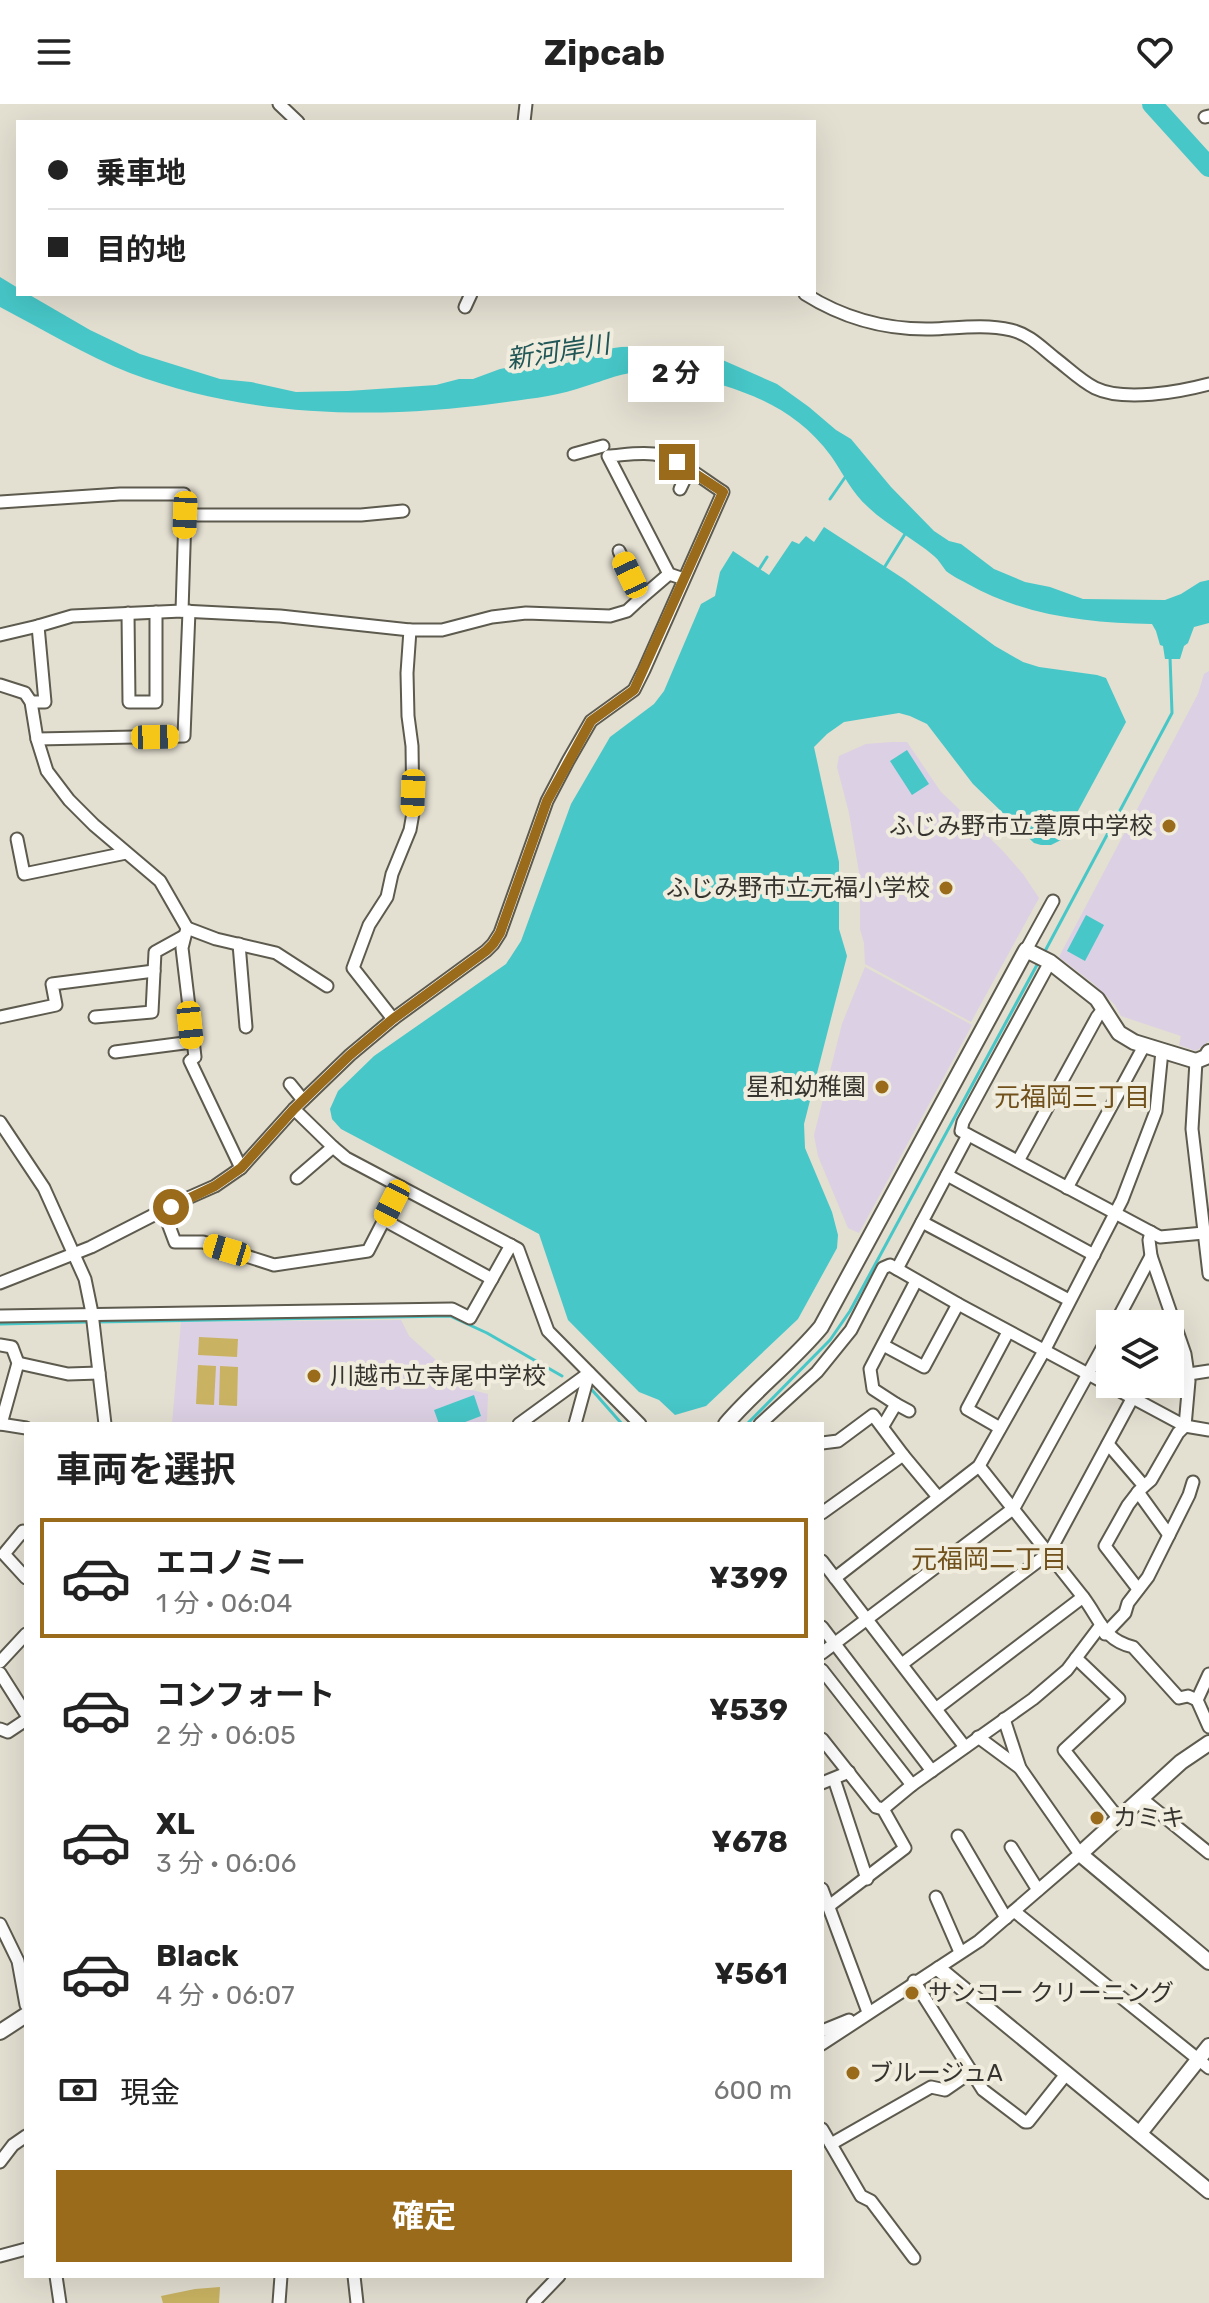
<!DOCTYPE html>
<html lang="ja">
<head>
<meta charset="utf-8">
<style>
	:root { --surface:#fff; --page:#f6f6f6; --text:#222; --muted:#767676; --line:#e0e0e0; --accent:#996b1a }
	body { margin:0; font-family:Rubik,"Noto Sans JP",sans-serif; background:var(--page); color:var(--text); height:100vh; display:flex; flex-direction:column; font-size:30px; white-space:nowrap }
	* { box-sizing:border-box; margin:0 }
	p { font-size:26px; color:var(--muted) }
	.icon { flex:none; width:44px; height:44px; fill:none; stroke:currentColor; stroke-width:2; stroke-linecap:round; stroke-linejoin:round }
	.map { position:relative; flex:1; overflow:hidden }
	.panel { position:absolute; left:24px; top:1318px; width:800px; height:856px; display:flex; flex-direction:column; background:var(--surface); border-radius:0px; box-shadow:0 8px 32px #0002 }
	.panel>* { flex:none }
	.hud { position:absolute; left:16px; top:16px; width:800px; height:176px; border-radius:0px; box-shadow:0 8px 32px #0002; display:grid; align-content:center; height:176px; padding:0 32px; background:var(--surface) }
	.fabs { position:absolute; left:1096px; top:1206px; display:grid; gap:16px }
	.fabs a { display:grid; place-items:center; width:88px; height:88px; border-radius:0px; background:var(--surface); box-shadow:0 8px 32px #0002; font-size:40px }
	.end { position:absolute; width:36px; height:36px; margin:-18px; border:10px solid #996b1a; background:#fff; box-shadow:0 0 0 4px #fff }
	.from { border-radius:50% }
	.bubble { position:absolute; height:56px; border-radius:0px; background:var(--surface); box-shadow:0 8px 32px #0002; font-size:26px; font-weight:700; line-height:56px; text-align:center }
	.car { position:absolute; width:24px; height:48px; margin:-24px -12px; border-radius:10px; box-shadow:0 0 6px 2px #0007; background:linear-gradient(#f5c518 24%,#345 0 40%,#f5c518 0 76%,#345 0 86%,#f5c518 0) }
	.hud b { display:flex; align-items:center; gap:28px; height:76px; font-size:30px }
	.hud b+b { border-top:2px solid var(--line) }
	.hud i { width:20px; height:20px; background:var(--text) }
	ul { padding:0; list-style:none }
	li { display:flex; align-items:center; gap:24px; height:120px; margin:0 16px 12px; padding:0 16px; border:4px solid transparent; border-radius:0px }
	li div { flex:1 }
	li b { display:block; font-size:30px }
	li em { font-style:normal; font-weight:700 }
	li.on { border-color:var(--accent) }
	li>.icon { width:72px; height:72px; stroke-width:1.5 }
	h2 { padding:0 32px; font-size:36px; line-height:96px }
	.pay { display:flex; align-items:center; gap:20px; height:88px; padding:0 32px; font-size:30px }
	.pay p { margin-inline-start:auto }
	.primary-button { display:flex; gap:16px; margin-top:auto; padding:16px 32px }
	.primary-button a { flex:1; height:92px; border-radius:0px; background:var(--accent); color:#fff; font-size:32px; font-weight:700; line-height:92px; text-align:center }
	header { display:flex; justify-content:space-between; align-items:center; height:104px; padding:0 32px; background:var(--surface); font-size:36px; font-weight:700 }
	.map>svg:first-child { display:block }
	.education { fill:#dcd0e4 }
	.green { fill:#c9b362 }
	.water { fill:#47c7c8 }
	.lines { fill:none; stroke-linecap:round; stroke-linejoin:round }
	.stream { stroke:#47c7c8; stroke-width:3 }
	.river { stroke:#47c7c8; stroke-width:20 }
	.minor-casing { stroke:#5d5a4e; stroke-width:15 }
	.tertiary-casing { stroke:#5d5a4e; stroke-width:18 }
	.minor { stroke:#fff; stroke-width:11 }
	.tertiary { stroke:#fff; stroke-width:14 }
	.route { stroke:#996b1a; stroke-width:10 }
	.poi-dot { fill:#996b1a; stroke:#f0ecde; stroke-width:3 }
	.labels { text-anchor:middle; dominant-baseline:central; stroke-width:8; stroke-linejoin:round; paint-order:stroke }
	.poi-label { font-size:24px; fill:#36342f; stroke:#f0ecde; text-anchor:start }
	.water-label { font-size:26px; font-style:italic; fill:#205656; stroke:#f0ecde }
	.neighbourhood-label { font-size:26px; fill:#71511c; stroke:#f0ecde }
</style>
</head>
<body>
<header><svg class="icon" aria-label="menu" viewBox="0 0 24 24"><path d="M4 6h16M4 12h16M4 18h16"/></svg>Zipcab<svg class="icon" aria-label="heart" viewBox="0 0 24 24"><path d="M12 20l-8-8c-3-5 5-10 8-4 3-6 11-1 8 4z"/></svg></header>
<div class="map">
<svg width="1209" height="2199" viewBox="0 0 1209 2199">
	<rect width="100%" height="100%" fill="#e3dfd1"/>
	<!-- education -->
	<g class="education">
		<polygon points="1209,567 1209,937 1196,947 1179,941 1181,932 1121,912 1115,901 1094,880 1059,853 1198,590 1204,570"/>
		<polygon points="891,638 907,638 941,688 1002,746 1023,770 1039,794 971,918 865,860 864,839 860,825 860,774 849,709 837,663 839,652 866,640"/>
		<polygon points="865,863 972,921 859,1129 848,1124 818,1052 814,1031 842,920"/>
		<polygon points="401,1216 409,1232 468,1285 488,1290 487,1317 480,1320 172,1320 181,1218"/>
	</g>
	<!-- green -->
	<g class="green">
		<polygon points="199,1233 238,1235 237,1253 198,1251"/>
		<polygon points="198,1261 216,1262 214,1301 196,1300"/>
		<polygon points="220,1262 238,1263 237,1302 219,1301"/>
		<polygon points="220,2183 219,2199 163,2199 161,2192 195,2185"/>
	</g>
	<!-- water -->
	<g class="water">
		<path d="M0,173L18,184V190H28L90,226L140,250L220,275L251,278L296,288L348,287L436,281L459,275H473L500,265L525,260L567,259L593,247L621,243L669,242L709,250L777,280L809,303L836,326L851,335L891,383L934,427L949,437L961,440L994,465L1025,478L1050,483L1083,495L1165,496L1181,490L1200,478L1209,476V519L1194,523L1188,539L1184,542L1180,555H1165L1163,542L1160,541L1156,527L1152,520C1088,519 1025,512 968,480C961,476 952,472 946,467C942,462 939,456 934,452C913,434 888,422 868,403C852,389 843,369 831,352C802,313 767,295 722,281C700,274 676,266 654,267C625,267 612,274 586,282C559,292 528,295 499,299C376,316 247,313 130,269C85,251 42,225 0,203Z"/>
		<polygon points="824,423 904,475 995,542 1023,558 1039,563 1097,571 1106,574 1126,618 1066,729 1061,736 1051,741 1041,741 1034,739 973,680 927,620 910,612 899,609 844,618 827,630 814,643 839,758 839,825 847,852 804,1020 805,1044 832,1108 838,1131 837,1144 798,1215 706,1302 675,1311 659,1296 639,1288 568,1216 539,1130 341,1025 332,1015 330,1005 338,987 374,952 506,860 521,837 571,700 610,633 654,600 664,587 701,500 715,492 720,468 733,447 769,471 792,437 799,440 806,432 814,438"/>
		<polygon points="907,646 929,680 912,691 890,657"/>
		<polygon points="1086,811 1104,821 1085,857 1067,847"/>
		<polygon points="474,1291 481,1312 460,1320 439,1320 434,1306"/>
	</g>
	<g class="lines">
		<!-- stream -->
		<g class="stream">
			<polyline points="830,395 846,372"/>
			<polyline points="884,464 905,430"/>
			<polyline points="758,467 767,453"/>
			<polyline points="1044,849 1172,609 1170,553"/>
			<polyline points="96,1218 450,1212 487,1229 562,1272"/>
			<polyline points="0,1220 88,1218"/>
			<polyline points="592,1286 622,1320"/>
			<polyline points="747,1320 830,1236 850,1207 1038,859"/>
		</g>
		<!-- river -->
		<polyline class="river" points="1152,0 1209,63"/>
		<defs>
			<g id="minor">
				<polyline points="279,0 298,18"/>
				<polyline points="1205,13 1209,12"/>
				<polyline points="524,18 526,0"/>
				<path d="M805,190C843,214 887,226 932,225C958,224 985,220 1011,226C1029,230 1042,244 1056,255C1069,265 1081,277 1095,284C1124,298 1179,288 1209,280"/>
				<polyline points="465,203 471,190"/>
				<polyline points="574,350 603,342"/>
				<polyline points="680,385 689,366"/>
				<polyline points="0,398 120,390 184,390 185,411 182,507"/>
				<polyline points="185,411 361,411 403,407"/>
				<polyline points="619,447 641,494 669,470"/>
				<polyline points="128,509 129,598 156,598 156,508"/>
				<polyline points="0,531 38,522"/>
				<polyline points="0,581 25,589 31,598 37,635 47,667 69,696 94,721 160,777 187,824 182,844 195,953 190,957 241,1064"/>
				<polyline points="31,598 45,598 38,522 72,512 182,507 280,512 410,526 442,526 492,513 526,509 610,512 627,507 641,494"/>
				<polyline points="37,635 184,632 189,507"/>
				<polyline points="17,735 24,770 126,749"/>
				<polyline points="187,824 216,835 276,849 327,882"/>
				<polyline points="239,840 246,923"/>
				<polyline points="1026,846 1053,797"/>
				<polyline points="1050,858 963,1018 961,1027 1160,1133 1204,1129"/>
				<polyline points="0,913 56,901 52,880 154,867"/>
				<polyline points="95,913 152,908 155,848 184,832"/>
				<polyline points="393,915 353,864 369,821 387,793 392,770 410,726 413,709 412,642 408,612 407,569 410,526"/>
				<polyline points="115,948 192,938"/>
				<polyline points="1196,957 1192,1025 1209,1170"/>
				<polyline points="290,980 303,996"/>
				<polyline points="294,1005 333,1043 346,1054 518,1145 548,1227 640,1320"/>
				<polyline points="0,1018 44,1084 85,1175 92,1209 105,1320"/>
				<polyline points="1018,1057 1097,913 1104,904"/>
				<polyline points="947,1071 1094,1151"/>
				<polyline points="297,1074 333,1043"/>
				<polyline points="401,1083 384,1116 492,1175"/>
				<polyline points="1067,1084 1144,942"/>
				<polyline points="163,1106 175,1138 203,1138 274,1161 368,1147 384,1116"/>
				<polyline points="922,1118 1069,1196"/>
				<polyline points="897,1165 968,1031"/>
				<path d="M0,1179L91,1143L181,1097L215,1082L241,1064L294,1005L350,951L393,915L486,847L493,840L500,829L547,697L568,657L591,617L634,586L644,566L723,388C702,375 679,354 654,350C639,348 623,351 608,352L669,470L684,475"/>
				<polyline points="0,1212 452,1205 470,1214 511,1141"/>
				<polyline points="1115,1220 1151,1152"/>
				<polyline points="0,1241 12,1243 18,1259 1,1320"/>
				<polyline points="883,1241 924,1263 958,1200"/>
				<polyline points="18,1259 68,1270 99,1269"/>
				<polyline points="1189,1270 1209,1267"/>
				<polyline points="896,1300 909,1307"/>
				<polyline points="0,1320 26,1324"/>
				<polyline points="519,1320 589,1269"/>
				<polyline points="575,1320 589,1269"/>
				<polyline points="760,1320 817,1268 851,1226 883,1164 890,1161 958,1200 1185,1322 1209,1326"/>
				<polyline points="883,1322 896,1300 873,1285 870,1265 916,1177"/>
				<polyline points="1000,1324 967,1305 1008,1228"/>
				<polyline points="822,1339 838,1337 873,1311 903,1351 822,1409"/>
				<polyline points="1108,1340 1144,1382 1138,1388 1169,1431"/>
				<polyline points="903,1351 938,1393"/>
				<path d="M979,1362L1083,1493C1100,1515 1103,1536 1133,1543L1179,1594L1188,1592L1197,1596"/>
				<polyline points="1144,1382 1151,1376 1178,1329 1185,1322 1189,1277 1185,1250 1151,1152 1149,1136 1151,1128"/>
				<polyline points="1138,1388 1128,1401 1105,1442 1138,1485"/>
				<polyline points="26,1430 23,1427 4,1450 26,1474"/>
				<polyline points="822,1457 965,1643"/>
				<polyline points="835,1474 979,1362 1044,1247 1122,1096 1156,1007 1162,947"/>
				<polyline points="822,1523 932,1667"/>
				<polyline points="1105,1530 1125,1509 1128,1499 1148,1473 1189,1391 1193,1378"/>
				<polyline points="822,1549 1014,1404 1110,1230"/>
				<polyline points="1076,1554 1119,1595 1064,1646 1119,1715"/>
				<polyline points="0,1558 26,1530"/>
				<polyline points="902,1560 1049,1449 1140,1280"/>
				<polyline points="822,1566 912,1681"/>
				<polyline points="0,1569 26,1610"/>
				<polyline points="1209,1570 1197,1596 1209,1623"/>
				<polyline points="937,1604 1083,1493"/>
				<polyline points="0,1625 8,1628 26,1616"/>
				<polyline points="978,1633 1020,1664"/>
				<polyline points="822,1635 876,1703 883,1705 905,1744 829,1802"/>
				<polyline points="834,1675 867,1775"/>
				<polyline points="822,1679 849,1668"/>
				<polyline points="1141,1694 1209,1749"/>
				<polyline points="883,1705 912,1681 1033,1595 1067,1566 1101,1521"/>
				<polyline points="958,1732 1006,1814"/>
				<polyline points="1011,1743 1038,1786"/>
				<polyline points="822,1785 868,1908"/>
				<polyline points="936,1793 960,1848"/>
				<polyline points="1014,1807 1209,1964"/>
				<polyline points="0,1820 18,1857 26,1901"/>
				<polyline points="914,1877 983,1986 1025,2018 1028,2018 1067,1969"/>
				<polyline points="822,1927 849,1916"/>
				<polyline points="822,1940 979,1837 1080,1750 1020,1664 1004,1615"/>
				<polyline points="822,2025 861,2092 871,2097 914,2154"/>
				<polyline points="831,2040 931,1983 945,1986 971,1968"/>
				<polyline points="0,2058 13,2041 26,2032"/>
				<polyline points="0,2152 26,2145"/>
				<polyline points="56,2172 60,2199"/>
				<polyline points="354,2172 357,2199"/>
				<polyline points="279,2199 281,2172"/>
				<polyline points="533,2199 559,2172"/>
			</g>
			<g id="tertiary">
				<path d="M726,1320C755,1286 792,1258 821,1223L1026,846L1050,858L1097,895L1119,929L1134,938L1196,957L1206,953L1209,948"/>
				<polyline points="1209,1639 1181,1658 1080,1750 1209,1858"/>
				<polyline points="939,1865 1209,2087"/>
				<polyline points="0,1928 26,1911"/>
				<polyline points="1140,2029 1209,1942"/>
			</g>
		</defs>
		<!-- minor casing -->
		<use href="#minor" class="minor-casing"/>
		<!-- tertiary casing -->
		<use href="#tertiary" class="tertiary-casing"/>
		<!-- minor -->
		<use href="#minor" class="minor"/>
		<!-- tertiary -->
		<use href="#tertiary" class="tertiary"/>
	</g>
	<g class="lines">
		<!-- route -->
		<polyline class="route" points="171,1103 215,1082 241,1064 294,1005 350,951 393,915 486,847 493,840 500,829 547,697 591,617 634,586 723,388 677,358"/>
	</g>
	<!-- markers -->
	<g class="poi-dot">
		<circle cx="1169" cy="722" r="8"/>
		<circle cx="946" cy="784" r="8"/>
		<circle cx="882" cy="983" r="8"/>
		<circle cx="314" cy="1272" r="8"/>
		<circle cx="1097" cy="1714" r="8"/>
		<circle cx="912" cy="1889" r="8"/>
		<circle cx="853" cy="1969" r="8"/>
	</g>
	<g class="labels">
		<!-- poi labels -->
		<g class="poi-label">
			<text x="1153" y="722" text-anchor="end">ふじみ野市立葦原中学校</text>
			<text x="930" y="784" text-anchor="end">ふじみ野市立元福小学校</text>
			<text x="866" y="983" text-anchor="end">星和幼稚園</text>
			<text x="330" y="1272">川越市立寺尾中学校</text>
			<text x="1113" y="1714">カミキ</text>
			<text x="928" y="1889">サンコー クリーニング</text>
			<text x="869" y="1969">ブルージュA</text>
		</g>
		<!-- water labels -->
		<g class="water-label">
			<text transform="translate(558 248) rotate(-9)">新河岸川</text>
		</g>
		<!-- neighbourhood labels -->
		<g class="neighbourhood-label">
			<text x="1072" y="993">元福岡三丁目</text>
			<text x="989" y="1455">元福岡二丁目</text>
		</g>
	</g>
</svg>
<div class="fabs">
<a><svg class="icon" aria-label="layers" viewBox="0 0 24 24"><path d="M12 4l9 5-9 5-9-5zM3 14l9 5 9-5"/></svg></a>
</div>
<i class="end from" style="left:171px;top:1103px"></i>
<i class="end" style="left:677px;top:358px"></i>
<div class="bubble" style="left:628px;top:242px;width:96px">2 分</div>
<i class="car" style="left:185px;top:411px;rotate:182deg"></i>
<i class="car" style="left:630px;top:471px;rotate:335deg"></i>
<i class="car" style="left:155px;top:633px;rotate:89deg"></i>
<i class="car" style="left:413px;top:689px;rotate:182deg"></i>
<i class="car" style="left:190px;top:921px;rotate:174deg"></i>
<i class="car" style="left:392px;top:1099px;rotate:207deg"></i>
<i class="car" style="left:227px;top:1146px;rotate:287deg"></i>
<div class="hud">
<b><i class="from"></i>乗車地</b>
<b><i></i>目的地</b>
</div>
<section class="panel">
<h2>車両を選択</h2>
<ul>
<li class="on"><svg class="icon" aria-label="car" viewBox="0 0 24 24"><path d="M5 17H2v-5l4-1 3-4h7l3 4 3 1v5h-3M9 17h6M6 11h13"/><circle cx="7" cy="17" r="2"/><circle cx="17" cy="17" r="2"/></svg><div><b>エコノミー</b><p>1 分 · 06:04</p></div><em>¥399</em></li>
<li><svg class="icon" aria-label="car" viewBox="0 0 24 24"><path d="M5 17H2v-5l4-1 3-4h7l3 4 3 1v5h-3M9 17h6M6 11h13"/><circle cx="7" cy="17" r="2"/><circle cx="17" cy="17" r="2"/></svg><div><b>コンフォート</b><p>2 分 · 06:05</p></div><em>¥539</em></li>
<li><svg class="icon" aria-label="car" viewBox="0 0 24 24"><path d="M5 17H2v-5l4-1 3-4h7l3 4 3 1v5h-3M9 17h6M6 11h13"/><circle cx="7" cy="17" r="2"/><circle cx="17" cy="17" r="2"/></svg><div><b>XL</b><p>3 分 · 06:06</p></div><em>¥678</em></li>
<li><svg class="icon" aria-label="car" viewBox="0 0 24 24"><path d="M5 17H2v-5l4-1 3-4h7l3 4 3 1v5h-3M9 17h6M6 11h13"/><circle cx="7" cy="17" r="2"/><circle cx="17" cy="17" r="2"/></svg><div><b>Black</b><p>4 分 · 06:07</p></div><em>¥561</em></li>
</ul>
<div class="pay"><svg class="icon" aria-label="cash" viewBox="0 0 24 24"><path d="M3 7h18v10H3z"/><circle cx="12" cy="12" r="2"/></svg>現金<p>600 m</p></div>
<div class="primary-button"><a>確定</a></div>
</section>
</div>
</body>
</html>
